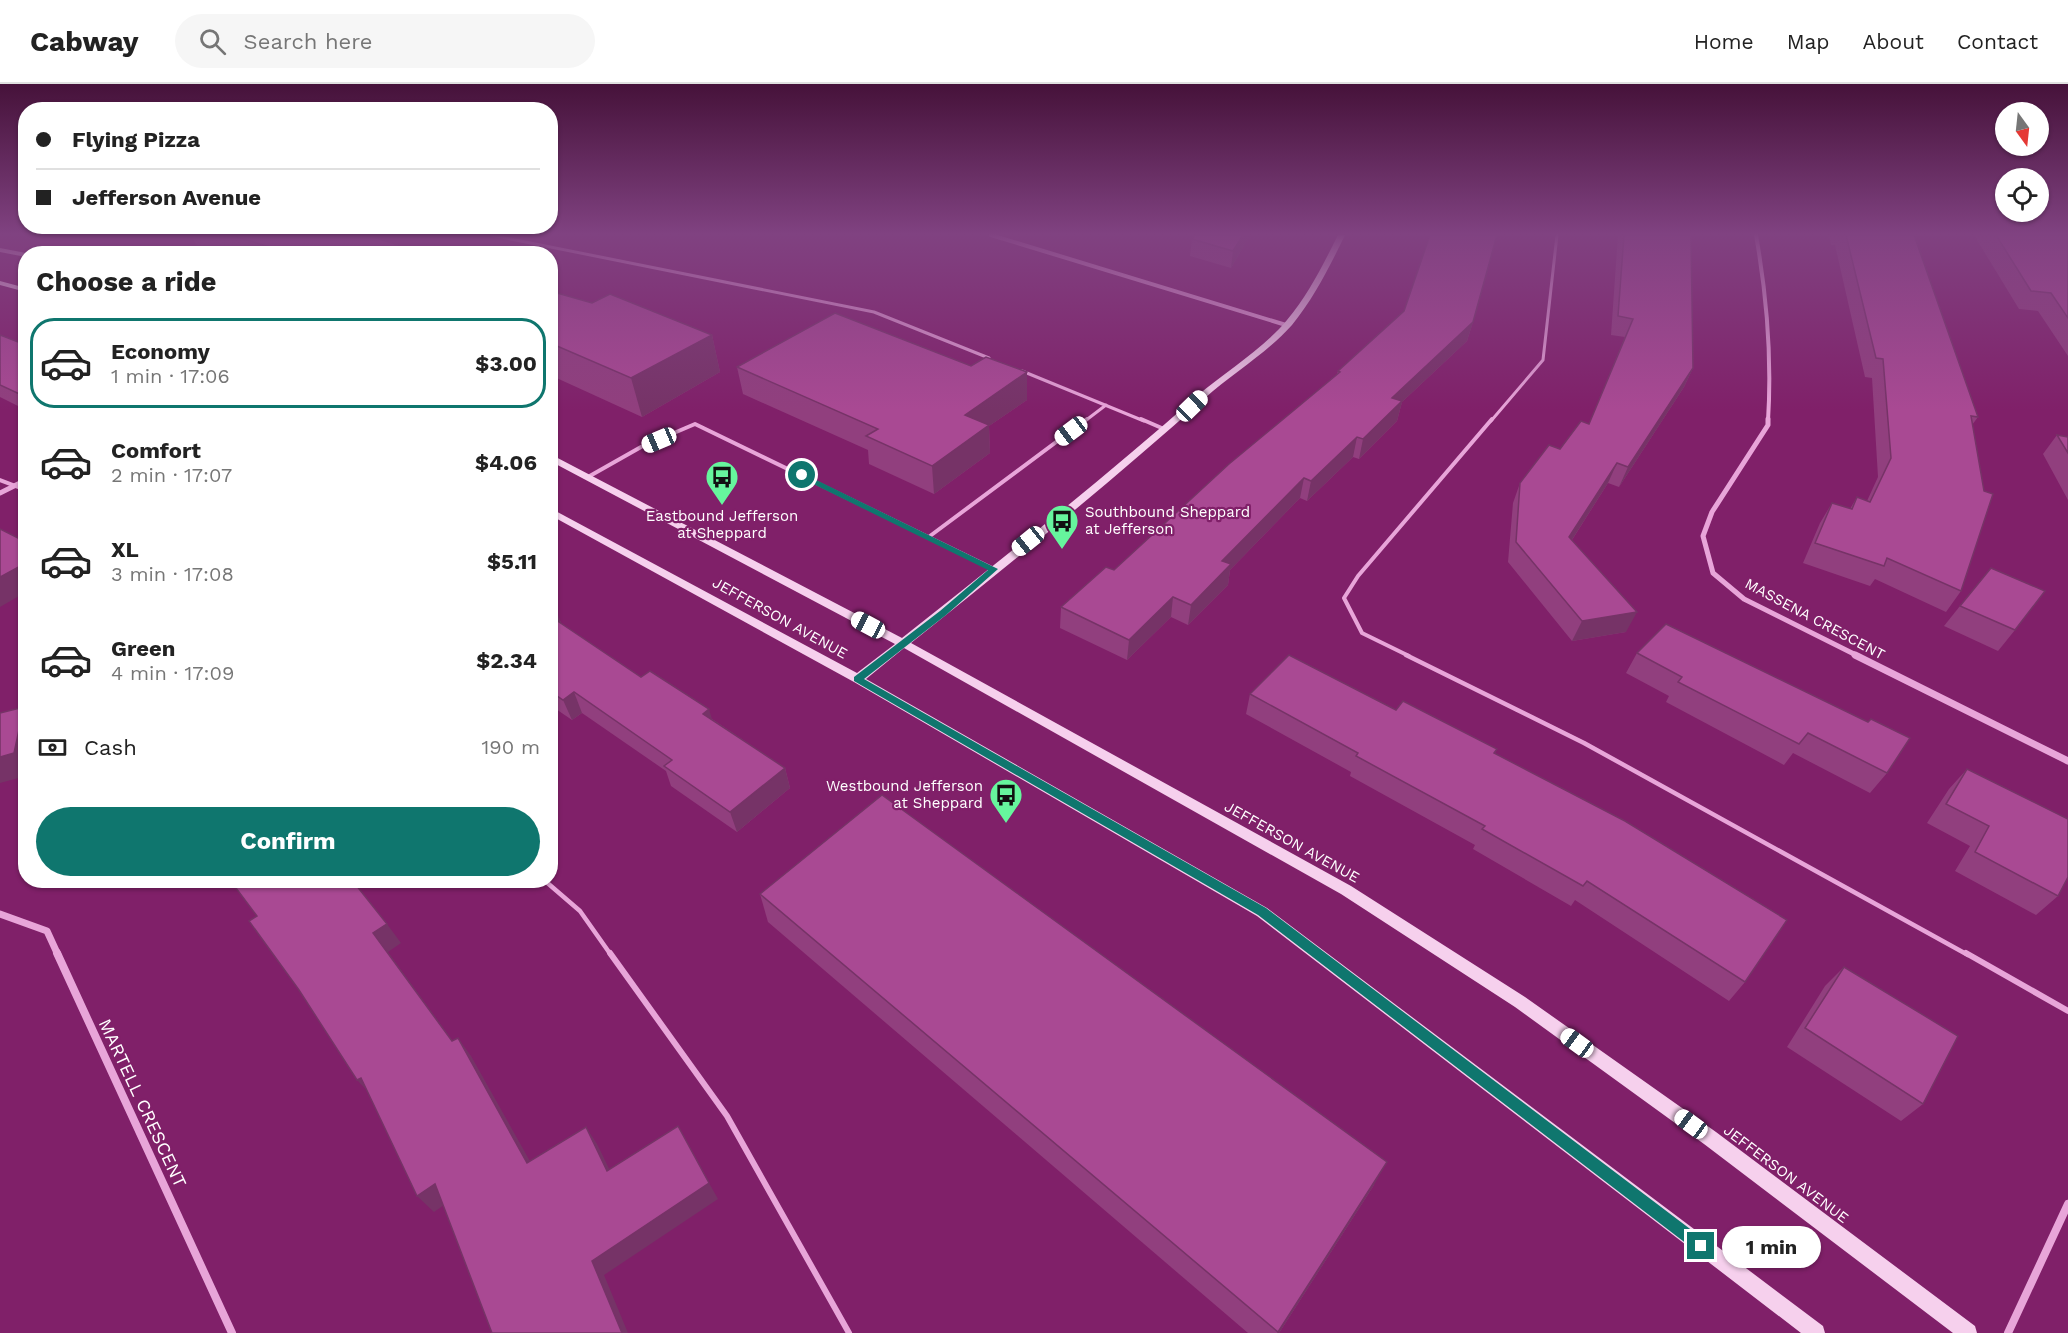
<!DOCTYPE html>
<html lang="en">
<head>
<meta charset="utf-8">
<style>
	:root { --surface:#fff; --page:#f6f6f6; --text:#222; --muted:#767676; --line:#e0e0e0; --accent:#0f766e }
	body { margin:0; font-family:"Work Sans",sans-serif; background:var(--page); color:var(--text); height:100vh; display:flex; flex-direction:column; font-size:22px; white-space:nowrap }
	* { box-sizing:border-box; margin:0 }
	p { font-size:20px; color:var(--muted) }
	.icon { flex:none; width:33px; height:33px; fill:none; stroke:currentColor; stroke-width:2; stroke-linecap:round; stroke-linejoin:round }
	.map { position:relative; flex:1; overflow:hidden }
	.sheet { position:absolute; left:18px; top:162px; width:540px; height:642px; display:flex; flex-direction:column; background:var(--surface); border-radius:24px; box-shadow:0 2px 4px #0004 }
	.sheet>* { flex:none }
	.guide { position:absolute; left:18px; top:18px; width:540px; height:132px; border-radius:24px; box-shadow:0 2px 4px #0004; display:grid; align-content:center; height:132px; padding:0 18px; background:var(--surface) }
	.needle { width:39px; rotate:165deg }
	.buttons { position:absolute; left:1995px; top:18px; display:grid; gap:12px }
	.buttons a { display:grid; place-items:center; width:54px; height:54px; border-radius:50%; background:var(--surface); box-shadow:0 2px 4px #0004; font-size:30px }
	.end { position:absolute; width:27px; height:27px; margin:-14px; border:8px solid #0f766e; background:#fff; box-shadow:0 0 0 3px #fff }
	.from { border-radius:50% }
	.bubble { position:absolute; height:42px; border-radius:21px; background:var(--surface); box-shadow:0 2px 4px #0004; font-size:20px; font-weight:700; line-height:42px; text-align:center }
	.car { position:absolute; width:18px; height:36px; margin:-18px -9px; border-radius:8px; box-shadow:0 0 4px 2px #0007; background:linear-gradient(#fff 24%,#345 0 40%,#fff 0 76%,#345 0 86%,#fff 0) }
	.guide b { display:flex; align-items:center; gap:21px; height:57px; font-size:22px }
	.guide b+b { border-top:2px solid var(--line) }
	.guide i { width:15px; height:15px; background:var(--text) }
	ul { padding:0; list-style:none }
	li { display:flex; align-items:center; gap:18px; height:90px; margin:0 12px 9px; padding:0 6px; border:3px solid transparent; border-radius:24px }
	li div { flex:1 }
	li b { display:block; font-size:22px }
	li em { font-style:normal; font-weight:700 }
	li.on { border-color:var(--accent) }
	li>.icon { width:54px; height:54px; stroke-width:1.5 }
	h2 { padding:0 18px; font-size:27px; line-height:72px }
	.pay { display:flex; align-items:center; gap:15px; height:66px; padding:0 18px; font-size:22px }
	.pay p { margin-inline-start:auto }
	.action { display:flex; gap:12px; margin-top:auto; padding:12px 18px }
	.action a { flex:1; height:69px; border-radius:36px; background:var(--accent); color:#fff; font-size:24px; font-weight:700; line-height:69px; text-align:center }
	header { display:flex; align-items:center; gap:36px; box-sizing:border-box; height:84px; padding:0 30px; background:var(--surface); border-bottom:2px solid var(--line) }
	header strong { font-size:28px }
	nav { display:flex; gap:33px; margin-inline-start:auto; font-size:21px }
	.search { width:420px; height:54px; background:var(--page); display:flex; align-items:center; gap:15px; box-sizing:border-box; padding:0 21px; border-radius:33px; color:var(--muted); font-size:22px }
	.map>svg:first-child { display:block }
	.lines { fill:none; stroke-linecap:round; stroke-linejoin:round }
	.lane-far3 { stroke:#e8a5d9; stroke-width:3 }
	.lane-far2 { stroke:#e8a5d9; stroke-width:4 }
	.lane-far1 { stroke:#e8a5d9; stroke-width:4.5 }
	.lane { stroke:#e8a5d9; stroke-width:6 }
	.street-far3 { stroke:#e8a5d9; stroke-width:4 }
	.street-far2 { stroke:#e8a5d9; stroke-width:5 }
	.street-far1 { stroke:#e8a5d9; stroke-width:7 }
	.street { stroke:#e8a5d9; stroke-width:8 }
	.secondary { fill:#f6d0ed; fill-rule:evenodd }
	.wall { fill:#913f7e }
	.shaded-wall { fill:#763367 }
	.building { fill:#a94993; stroke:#763367; stroke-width:1.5 }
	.route { fill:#0f766e }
	.labels { text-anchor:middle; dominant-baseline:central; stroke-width:4.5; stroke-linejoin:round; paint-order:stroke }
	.poi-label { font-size:15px; fill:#fff; stroke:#802069; text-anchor:start }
	.street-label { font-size:15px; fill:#fff; stroke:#802069 }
	.near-street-label { font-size:18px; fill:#fff; stroke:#802069 }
</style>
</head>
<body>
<header>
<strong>Cabway</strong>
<div class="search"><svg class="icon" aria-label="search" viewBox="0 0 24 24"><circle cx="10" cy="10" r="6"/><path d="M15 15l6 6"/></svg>Search here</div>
<nav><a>Home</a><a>Map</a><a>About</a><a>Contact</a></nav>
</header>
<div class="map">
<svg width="2068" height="1249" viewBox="0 0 2068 1249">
	<rect width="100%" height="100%" fill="#802069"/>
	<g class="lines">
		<!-- lane-far3 -->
		<g class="lane-far3">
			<polyline points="491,151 874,228 989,274"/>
			<polyline points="1022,287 1144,337"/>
			<polyline points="1085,337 1106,321"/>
			<polyline points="1491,337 1543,276 1557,151"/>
		</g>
		<!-- lane-far2 -->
		<g class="lane-far2">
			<polyline points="1141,335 1164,345"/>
			<polyline points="588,393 641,363 695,340 994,485"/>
			<polyline points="0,396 26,406"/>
			<polyline points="930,452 1087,335"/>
			<polyline points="1409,572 1362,549 1344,514 1358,492 1492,335"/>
		</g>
		<!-- lane-far1 -->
		<g class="lane-far1">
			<polyline points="1406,571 1584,659 1968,871"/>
			<polyline points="544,796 580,827 611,871"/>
		</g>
		<!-- lane -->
		<g class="lane">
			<polyline points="610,869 727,1032 849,1249"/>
			<polyline points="1966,869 2068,927"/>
		</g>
		<!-- street-far3 -->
		<g class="street-far3">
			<polyline points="991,151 1286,241"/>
			<path d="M1756,151C1767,213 1772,274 1768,337"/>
		</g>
		<!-- street-far2 -->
		<g class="street-far2">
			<polyline points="1768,335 1768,341 1712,428 1703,452 1713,489 1744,515 1858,572"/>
			<polyline points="0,409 26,396"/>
		</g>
		<!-- street-far1 -->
		<g class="street-far1">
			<polyline points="1855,571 2068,677"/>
			<polyline points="0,830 47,847 58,871"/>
		</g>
		<!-- street -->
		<g class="street">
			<polyline points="57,869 232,1249"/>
			<polyline points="2008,1249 2068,1120"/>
		</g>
		<!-- secondary -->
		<g class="secondary">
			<path d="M1338,151H1345C1330,182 1314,214 1292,241C1267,269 1233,289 1205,314C1110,399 1011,479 911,559L1351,802L1525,913L1716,1048L1975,1242L1977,1249H1953L1704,1060L1515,923L1341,810L904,564L866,595L1267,824L1823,1242L1825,1249H1801L1257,832L854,598L550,431V424L857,589L895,560L550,377V370L902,554C1002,475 1102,396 1197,312C1226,287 1262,266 1287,236C1308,211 1323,181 1338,151Z"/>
			<polygon points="0,164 26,169 29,170 26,170 26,173 0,168"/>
			<polygon points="0,197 26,204 26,208 0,201"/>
		</g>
	</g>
	<!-- wall -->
	<g class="wall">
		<polygon points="191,151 373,151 374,153 427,170 201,170"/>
		<polygon points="1195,151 1250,151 1231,184 1190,172 1192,155"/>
		<polygon points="1618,151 1691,151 1693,284 1684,303 1619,403 1608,399 1572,456 1626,548 1572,557 1508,478 1513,419 1520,399 1589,340 1625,253 1611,251"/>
		<polygon points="1829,151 1914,151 1978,333 1972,341 1961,507 1946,528 1875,495 1870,502 1803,479 1820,439 1832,419 1850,425 1857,413 1867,417 1878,393 1872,294 1865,293 1835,161 1831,161"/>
		<polygon points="1974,151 2066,151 2068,153 2068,272 2038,227 2019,225"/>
		<polygon points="550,207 592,219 712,251 720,288 642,333 550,291"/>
		<polygon points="1404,227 1473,238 1467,257 1402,318 1397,337 1359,375 1353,373 1307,417 1300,414 1230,486 1228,501 1188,541 1171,533 1127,576 1060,544 1061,523 1114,486 1337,290 1338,287"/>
		<polygon points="0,251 26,261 26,326 0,313"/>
		<polygon points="971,282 1027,288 1027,316 989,342 990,369 934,410 869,380 868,366 743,310 737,283"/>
		<polygon points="2057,351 2068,353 2068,416 2043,370"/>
		<polygon points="550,522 562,540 641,593 712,635 785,684 790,704 737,748 671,702 666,687 582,629 572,636 550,621"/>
		<polygon points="1960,522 2015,546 1998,567 1944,542"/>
		<polygon points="1666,540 1887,689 1870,709 1793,669 1784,681 1666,618 1669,612 1626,589 1637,569"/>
		<polygon points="1250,610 1396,626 1497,665 1495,669 1745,898 1729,917 1575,816 1571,822 1473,765 1475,761 1350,692 1351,688 1246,630"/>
		<polygon points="1967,685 2058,812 2036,831 1955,787 1970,762 1927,739 1949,705"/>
		<polygon points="760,810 1374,1101 1279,1249 1248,1249 768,838"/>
		<polygon points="1844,883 1923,1020 1901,1037 1787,963 1825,902"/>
	</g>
	<!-- shaded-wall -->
	<g class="shaded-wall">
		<polygon points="1243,151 1250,151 1231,184 1233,167"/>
		<polygon points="1473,238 1467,257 1402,318 1397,337 1359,375 1363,355 1392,314"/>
		<polygon points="712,251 720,288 642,333 631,294"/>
		<polygon points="1693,284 1684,303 1619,403 1628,383"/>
		<polygon points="1027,288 1027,316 989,342 990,369 934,410 932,382 965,331"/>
		<polygon points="1357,353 1353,373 1307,417 1311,397"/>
		<polygon points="1617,379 1608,399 1561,473 1569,453"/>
		<polygon points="1304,394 1300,414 1230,486 1228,501 1188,541 1191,521 1222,477"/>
		<polygon points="26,479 26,508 0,523 0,493"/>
		<polygon points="1173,513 1171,533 1127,576 1129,556"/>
		<polygon points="556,526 564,546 550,537 550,529"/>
		<polygon points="1637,528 1626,548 1572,557 1582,537"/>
		<polygon points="574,608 582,629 572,636 563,616"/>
		<polygon points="24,623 26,625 26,692 0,699 0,673"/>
		<polygon points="709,625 715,646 703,630"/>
		<polygon points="785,684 790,704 737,748 730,728"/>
		<polygon points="387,840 401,859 388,868 466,975 373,849"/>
		<polygon points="458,954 471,972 540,1095 527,1079"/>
		<polygon points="361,994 374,1014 357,996"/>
		<polygon points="586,1043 597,1060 618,1103 607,1087"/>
		<polygon points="1387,1078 1374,1101 1279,1249 1277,1249"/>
		<polygon points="709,1099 718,1115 604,1191 628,1249 622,1249 592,1177"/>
		<polygon points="435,1100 451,1116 434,1128 417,1112"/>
	</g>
	<!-- building -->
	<g class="building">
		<polygon points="230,151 370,151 369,152 427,170 293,170"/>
		<polygon points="1195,151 1243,151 1233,167 1192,155"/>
		<polygon points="1430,151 1497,151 1473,238 1392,314 1402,317 1363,355 1357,353 1311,397 1304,394 1222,477 1231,480 1191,521 1173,513 1129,556 1061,523 1106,483 1114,486 1229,380 1340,288 1338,287 1404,227"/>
		<polygon points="1624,151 1691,151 1693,284 1628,383 1617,379 1569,453 1637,528 1582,537 1516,458 1520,399 1549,361 1560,365 1581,337 1589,340 1633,235 1618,232"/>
		<polygon points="1846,151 1914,151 1978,333 1971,332 1984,407 1993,410 1961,507 1887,474 1884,482 1815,459 1832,419 1852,425 1857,413 1870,418 1891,374 1883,275 1876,274"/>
		<polygon points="1996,151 2066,151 2068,153 2068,234 2051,209 2031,207"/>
		<polygon points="550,207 592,219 610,210 712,251 631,294 550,259"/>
		<polygon points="835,229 971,282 986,273 1027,288 965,331 989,341 932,382 866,352 878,345 737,283"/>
		<polygon points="0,251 26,261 26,313 0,301"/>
		<polygon points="2057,351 2068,353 2068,369"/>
		<polygon points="0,445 26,458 26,479 0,493"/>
		<polygon points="1991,484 2045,507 2015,546 1960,522"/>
		<polygon points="550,522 556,526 550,529"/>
		<polygon points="550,532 641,593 650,587 709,625 703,630 785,684 730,728 664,682 672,676 574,608 563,616 550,607"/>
		<polygon points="1666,540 1868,638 1871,635 1910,654 1887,689 1808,649 1799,660 1678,598 1682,593 1637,569"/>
		<polygon points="1289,571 1396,626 1403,617 1497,665 1494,669 1625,737 1787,836 1745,898 1587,797 1583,802 1482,745 1485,742 1356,672 1358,669 1250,610"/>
		<polygon points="24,623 14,669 0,673 0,629"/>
		<polygon points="1967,685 2068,735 2068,793 2058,812 1975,768 1989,742 1946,720"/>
		<polygon points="882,711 1387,1078 1278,1248 760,810"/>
		<polygon points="230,796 352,796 387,840 373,849 452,957 458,954 527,1079 586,1043 607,1087 678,1042 709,1099 592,1177 622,1249 492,1249 435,1100 417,1112 361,994 357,996 299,906 249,837 257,832"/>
		<polygon points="1844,883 1958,952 1923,1020 1805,944"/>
	</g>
	<!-- sky -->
	<linearGradient id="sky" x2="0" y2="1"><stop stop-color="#46123a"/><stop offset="0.46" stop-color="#804281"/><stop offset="1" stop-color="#804281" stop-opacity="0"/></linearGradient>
	<rect width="2068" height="326" fill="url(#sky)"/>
	<!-- route -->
	<polygon class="route" points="802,389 998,485 946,531 864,595 1266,824 1706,1157 1706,1167 1696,1167 1258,831 854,597 854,593 940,527 988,486 799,393"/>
	<!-- icons -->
	<defs>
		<symbol id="bus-pin" viewBox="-11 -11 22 30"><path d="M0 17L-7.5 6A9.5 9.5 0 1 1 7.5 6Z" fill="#66f59d" stroke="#802069"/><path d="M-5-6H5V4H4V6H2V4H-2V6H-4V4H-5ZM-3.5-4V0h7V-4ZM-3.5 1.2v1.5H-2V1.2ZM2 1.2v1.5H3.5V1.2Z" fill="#111"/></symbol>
	</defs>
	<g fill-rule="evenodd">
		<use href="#bus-pin" x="703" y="374" width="38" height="52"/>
		<use href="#bus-pin" x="1043" y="418" width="38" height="52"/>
		<use href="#bus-pin" x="987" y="692" width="38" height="52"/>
	</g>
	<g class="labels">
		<!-- poi labels -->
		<g class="poi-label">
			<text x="1085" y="428">Southbound Sheppard<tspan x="1085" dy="17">at Jefferson</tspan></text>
			<text x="722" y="432" text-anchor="middle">Eastbound Jefferson<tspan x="722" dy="17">at Sheppard</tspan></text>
			<text x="983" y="702" text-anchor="end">Westbound Jefferson<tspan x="983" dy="17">at Sheppard</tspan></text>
		</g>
		<!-- street labels -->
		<g class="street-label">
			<text transform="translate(780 534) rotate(29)">JEFFERSON AVENUE</text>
			<text transform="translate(1815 535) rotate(28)">MASSENA CRESCENT</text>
			<text transform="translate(1292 758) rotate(29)">JEFFERSON AVENUE</text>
			<text transform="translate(1786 1090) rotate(37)">JEFFERSON AVENUE</text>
		</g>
		<!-- near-street labels -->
		<g class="near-street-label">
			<text transform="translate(143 1019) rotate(65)">MARTELL CRESCENT</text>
		</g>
	</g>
</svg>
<div class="buttons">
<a><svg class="needle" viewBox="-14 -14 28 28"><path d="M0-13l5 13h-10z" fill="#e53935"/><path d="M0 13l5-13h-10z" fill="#767676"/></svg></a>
<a><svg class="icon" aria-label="locate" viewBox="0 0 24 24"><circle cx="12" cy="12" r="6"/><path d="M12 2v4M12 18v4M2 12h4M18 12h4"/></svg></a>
</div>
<i class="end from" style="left:802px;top:391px"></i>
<i class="end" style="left:1701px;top:1162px"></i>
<div class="bubble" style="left:1722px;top:1142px;width:99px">1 min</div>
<i class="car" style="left:1192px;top:322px;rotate:46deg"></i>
<i class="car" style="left:1071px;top:347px;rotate:233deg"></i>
<i class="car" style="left:659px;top:356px;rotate:247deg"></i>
<i class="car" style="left:1028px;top:457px;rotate:231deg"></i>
<i class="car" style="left:868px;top:541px;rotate:298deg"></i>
<i class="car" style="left:1577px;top:959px;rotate:306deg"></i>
<i class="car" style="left:1691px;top:1040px;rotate:306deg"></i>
<div class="guide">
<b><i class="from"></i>Flying Pizza</b>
<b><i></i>Jefferson Avenue</b>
</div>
<section class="sheet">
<h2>Choose a ride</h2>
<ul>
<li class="on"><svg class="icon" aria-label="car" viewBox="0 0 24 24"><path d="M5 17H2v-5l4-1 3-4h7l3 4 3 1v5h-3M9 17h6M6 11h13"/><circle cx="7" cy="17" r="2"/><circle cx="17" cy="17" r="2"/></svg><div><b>Economy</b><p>1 min · 17:06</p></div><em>$3.00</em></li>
<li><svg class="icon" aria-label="car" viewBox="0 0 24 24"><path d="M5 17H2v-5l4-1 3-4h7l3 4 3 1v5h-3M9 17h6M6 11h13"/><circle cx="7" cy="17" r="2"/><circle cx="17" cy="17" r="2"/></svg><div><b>Comfort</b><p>2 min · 17:07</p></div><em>$4.06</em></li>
<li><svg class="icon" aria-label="car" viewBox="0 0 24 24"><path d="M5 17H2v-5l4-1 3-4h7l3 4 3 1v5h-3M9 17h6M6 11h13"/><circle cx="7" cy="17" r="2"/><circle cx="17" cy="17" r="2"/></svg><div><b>XL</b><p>3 min · 17:08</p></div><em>$5.11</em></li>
<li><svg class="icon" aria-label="car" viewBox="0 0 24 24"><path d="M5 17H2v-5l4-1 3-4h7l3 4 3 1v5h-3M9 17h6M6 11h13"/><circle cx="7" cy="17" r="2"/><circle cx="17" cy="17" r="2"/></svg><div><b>Green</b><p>4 min · 17:09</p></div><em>$2.34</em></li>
</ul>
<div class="pay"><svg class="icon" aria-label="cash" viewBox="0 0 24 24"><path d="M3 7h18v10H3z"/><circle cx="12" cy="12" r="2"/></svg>Cash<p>190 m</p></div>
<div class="action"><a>Confirm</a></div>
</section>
</div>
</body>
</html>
